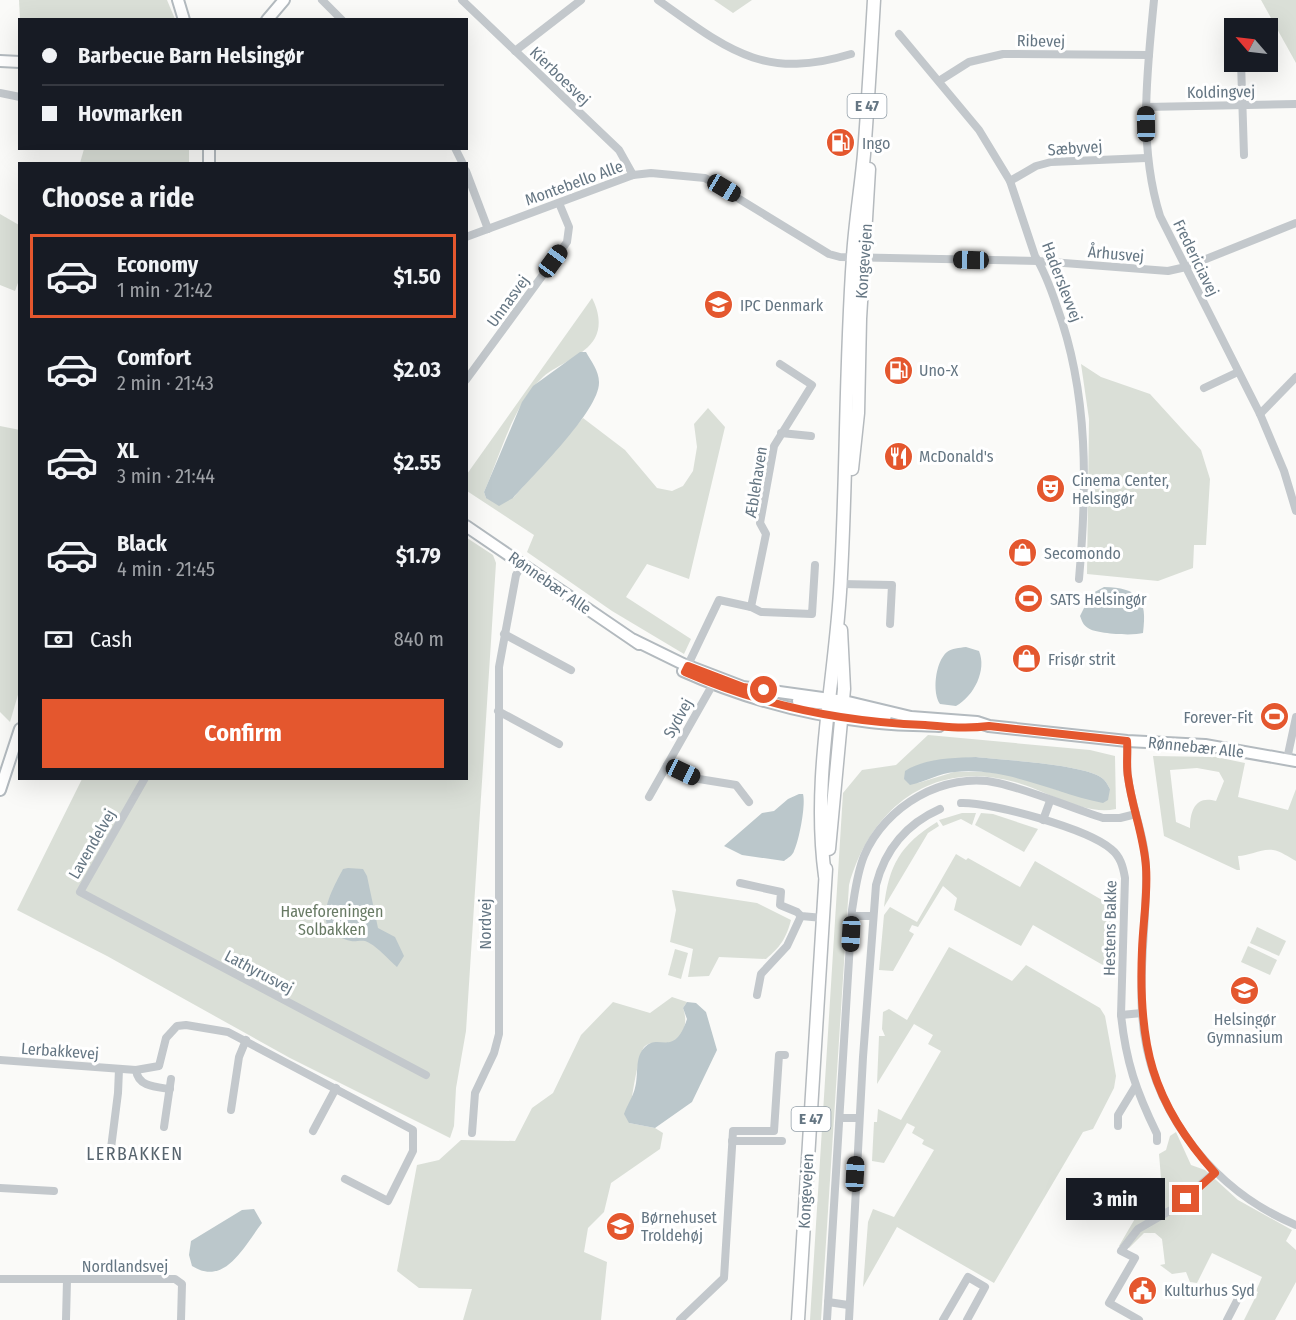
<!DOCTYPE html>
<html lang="en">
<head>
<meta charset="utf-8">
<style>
	:root { --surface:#171b24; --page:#242831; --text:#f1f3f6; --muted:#9ea1a6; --line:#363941; --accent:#e4572e }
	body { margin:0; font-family:"Fira Sans Condensed",sans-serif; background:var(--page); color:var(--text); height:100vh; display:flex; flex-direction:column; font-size:22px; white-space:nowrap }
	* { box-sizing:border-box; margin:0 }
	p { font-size:20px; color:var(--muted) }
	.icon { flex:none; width:33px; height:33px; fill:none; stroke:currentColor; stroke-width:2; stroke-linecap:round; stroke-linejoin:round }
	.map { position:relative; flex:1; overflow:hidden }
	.sheet { position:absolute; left:18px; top:162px; width:450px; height:618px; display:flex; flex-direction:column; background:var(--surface); border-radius:0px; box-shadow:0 6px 24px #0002 }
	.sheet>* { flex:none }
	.top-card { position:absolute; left:18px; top:18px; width:450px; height:132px; border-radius:0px; box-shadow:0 6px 24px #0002; display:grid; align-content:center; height:132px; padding:0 24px; background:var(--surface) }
	.needle { width:39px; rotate:298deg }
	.fabs { position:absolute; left:1224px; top:18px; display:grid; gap:12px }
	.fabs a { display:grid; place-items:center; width:54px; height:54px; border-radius:0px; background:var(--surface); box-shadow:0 6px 24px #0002; font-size:30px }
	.end { position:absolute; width:27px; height:27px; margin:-14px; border:8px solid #e4572e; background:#fff; box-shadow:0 0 0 3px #fff }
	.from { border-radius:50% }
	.bubble { position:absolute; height:42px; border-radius:0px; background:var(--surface); box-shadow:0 6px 24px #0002; font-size:20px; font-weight:700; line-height:42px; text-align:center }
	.car { position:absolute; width:18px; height:36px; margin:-18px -9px; border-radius:8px; box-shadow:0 0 4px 2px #0007; background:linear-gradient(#222 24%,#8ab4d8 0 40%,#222 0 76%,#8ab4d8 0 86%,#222 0) }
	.top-card b { display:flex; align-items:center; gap:21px; height:57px; font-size:22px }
	.top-card b+b { border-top:2px solid var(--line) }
	.top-card i { width:15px; height:15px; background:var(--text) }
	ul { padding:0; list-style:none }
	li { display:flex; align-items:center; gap:18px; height:84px; margin:0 12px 9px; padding:0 12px; border:3px solid transparent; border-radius:0px }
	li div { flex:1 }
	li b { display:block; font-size:22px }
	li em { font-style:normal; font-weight:700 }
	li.on { border-color:var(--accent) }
	li>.icon { width:54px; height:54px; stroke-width:1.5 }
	h2 { padding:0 24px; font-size:27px; line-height:72px }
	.pay { display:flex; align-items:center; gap:15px; height:66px; padding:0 24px; font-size:22px }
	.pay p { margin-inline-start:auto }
	.cta { display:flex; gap:12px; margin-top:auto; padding:12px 24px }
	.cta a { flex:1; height:69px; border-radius:0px; background:var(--accent); color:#fff; font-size:24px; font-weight:700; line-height:69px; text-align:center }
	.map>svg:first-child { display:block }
	.green { fill:#dadfd7; fill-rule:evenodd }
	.water { fill:#bbc7cb }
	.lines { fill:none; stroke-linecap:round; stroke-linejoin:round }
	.secondary-casing { stroke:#b3babf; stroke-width:14 }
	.primary-casing { stroke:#b5babe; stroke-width:15 }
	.street { stroke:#c3c8cc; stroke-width:8 }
	.secondary { stroke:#fff; stroke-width:10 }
	.primary { stroke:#fff; stroke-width:12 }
	.route { stroke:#e4572e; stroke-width:8 }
	.labels { text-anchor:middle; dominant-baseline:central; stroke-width:6; stroke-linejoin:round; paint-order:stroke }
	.shield { fill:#fff; stroke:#939fa8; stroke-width:1.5 }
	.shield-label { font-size:15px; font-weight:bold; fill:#657683 }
	.street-label { font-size:16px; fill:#657683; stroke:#fff }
	.poi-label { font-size:16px; fill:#657683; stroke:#fff; text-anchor:start }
	.park-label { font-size:16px; fill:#687a64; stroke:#fff }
	.neighbourhood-label { font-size:18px; letter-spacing:1.5px; fill:#57646e; stroke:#fff }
</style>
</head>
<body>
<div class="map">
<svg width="1296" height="1320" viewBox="0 0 1296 1320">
	<rect width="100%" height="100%" fill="#fafaf8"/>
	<!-- green -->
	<g class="green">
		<polygon points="19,0 167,0 175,19 20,19"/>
		<polygon points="714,0 752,0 733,13"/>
		<polygon points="1261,0 1296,0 1296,63"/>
		<polygon points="84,149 189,149 189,163 80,163"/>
		<polygon points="0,214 19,225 19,280 15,291 0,285"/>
		<path d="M592,298C598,309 602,325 595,338C585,356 558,364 543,377C513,404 500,456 484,492L486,498H513L583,418L625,450L657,488L672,491L683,486L693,471L697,447L694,424L708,408L725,427L689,579L647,564L626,597L691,639L684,654L612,611L527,552L534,535L467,491V474Z"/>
		<polygon points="1081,364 1101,377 1150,394 1201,450 1210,479 1206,545 1194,545 1193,568 1158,581 1087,574 1089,419"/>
		<polygon points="0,426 20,430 20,688 10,722 0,712"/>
		<polygon points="467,538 493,555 496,563 466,1031 456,1088 454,1126 450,1138 290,1058 107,956 17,910 82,779 466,778"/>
		<path d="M928,735L1090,750L1115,756L1116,809C1084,816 1047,791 1015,782C933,759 871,807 849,885L821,1320H810L843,793L862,770L896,765ZM976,757C1002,760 1083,764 1102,778C1105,780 1108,785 1110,789L1060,791L1018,776L987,772H954L918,783L934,761Z"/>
		<path d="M1153,756L1216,757L1245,763L1238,797L1288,810L1296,789V861C1289,857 1280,851 1273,850C1262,848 1249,856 1238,856L1240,870H1237L1164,836ZM1197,768L1219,772L1224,781L1216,801C1196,795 1190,810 1190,828L1176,822L1170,770Z"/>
		<polygon points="962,813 976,813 972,825 961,819 943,826 939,820"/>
		<polygon points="981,813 993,814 1038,829 1024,852 975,825"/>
		<path d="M937,822L939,826L928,833L884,907C889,865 900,845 937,822Z"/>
		<polygon points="956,854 966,860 968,858 1020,887 1035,861 1102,900 1109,887 1112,890 1108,968 1033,925 1021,946 954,910 957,898 943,886 918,927 912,925 909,931 914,934 893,971 879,970 884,915 890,907 917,922"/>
		<path d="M672,890L757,903L791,920C786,939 780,947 766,959L719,957L709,976L688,977L693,949L670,942L676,910Z"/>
		<polygon points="1257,927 1286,941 1279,956 1250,943"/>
		<polygon points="1248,946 1277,960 1270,975 1241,962"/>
		<polygon points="949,947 1012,981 1026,965 1100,1008 1105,1016 1116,1076 1114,1088 1093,1129 1083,1132 994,1283 897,1227 863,1287 868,1222 873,1209 894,1217 934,1150 922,1144 924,1140 912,1133 915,1127 907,1123 884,1163 872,1161 874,1122 877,1122 878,1109 901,1120 941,1051 928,1044 933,1035 914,1024 877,1084 879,1036 885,1036 882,1029 883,1012 889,1009 907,1020"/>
		<polygon points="675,949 688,953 681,979 668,975"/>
		<path d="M672,997L687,1002L683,1008C688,1021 685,1038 670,1043C661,1046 652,1039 644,1047C638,1054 629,1112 629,1123L655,1128L663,1133L660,1149L611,1183L604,1212L588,1228L584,1252L607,1262L601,1320H463L472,1289L419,1288L397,1271L417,1165L439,1160L461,1140L515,1141L532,1108L553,1093L581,1035L613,1002L650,1013Z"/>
		<polygon points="1176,1132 1191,1165 1205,1170 1238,1200 1292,1230 1286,1241 1296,1250 1296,1282 1275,1320 1244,1320 1258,1292 1256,1291 1262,1277 1212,1253 1197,1283 1190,1282 1186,1272 1172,1274 1160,1265 1165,1264 1162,1239 1155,1233 1144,1233 1129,1248 1119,1246 1154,1186 1158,1188 1161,1178 1159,1154 1166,1150 1170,1136"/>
	</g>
	<!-- water -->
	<g class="water">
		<path d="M580,352H586C591,361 599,371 599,382C600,410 533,475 513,498L499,506L486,498L484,492L522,402L533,386Z"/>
		<path d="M1104,587C1138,588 1148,598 1143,633C1133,636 1096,634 1088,628C1083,625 1082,621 1080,616L1091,594Z"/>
		<path d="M966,647L979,651C987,670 974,696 956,706L940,704C932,693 935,662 947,652C952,648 959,648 966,647Z"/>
		<path d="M976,757C1002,760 1083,764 1102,778C1105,780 1108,785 1110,789L1108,800L1103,803C1053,793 1008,767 955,772C939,773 926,782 910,785L904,779L905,771C925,758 953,758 976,757Z"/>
		<path d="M799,794H803C806,805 799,841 794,851C793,855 788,858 784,861L742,855L724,846L762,813L774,811L788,799Z"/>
		<path d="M348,868L363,869L367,876L378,928L395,937L404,956L397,967C389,960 375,944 365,941C360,940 355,942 351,941C308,931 330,894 343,869Z"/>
		<path d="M687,1002L696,1003L706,1012L717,1050L692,1102L655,1128L629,1123L624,1114C627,1105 633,1097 635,1088C639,1075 634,1057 645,1047C659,1032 674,1059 687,1019L683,1008Z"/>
		<path d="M254,1209L262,1223C244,1246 225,1287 192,1266L189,1255L191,1241L242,1210Z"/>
	</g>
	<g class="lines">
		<defs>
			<g id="secondary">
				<polyline points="178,0 184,20"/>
				<polyline points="267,20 284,0"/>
				<polyline points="0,61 20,62"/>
				<polyline points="209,164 209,148"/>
				<polyline points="466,526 639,644"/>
				<polyline points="634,640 683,664 743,687 844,701 911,717 977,722 989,726 1127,741 1205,745 1296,761"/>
				<path d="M683,671C741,697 807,715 870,722C893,725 916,725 939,726"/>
				<polyline points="798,701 836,705"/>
				<polyline points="834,710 886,716"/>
				<polyline points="0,790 20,729"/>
			</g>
			<g id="primary">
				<polyline points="852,469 858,413 860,319 869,169"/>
				<polyline points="829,849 844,689 841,630"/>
				<path d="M825,876C812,780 834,687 840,592C847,481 845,369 853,257C855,223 861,188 864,154C868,103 871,51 874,0"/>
				<polyline points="798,1320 826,869"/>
			</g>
		</defs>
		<!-- secondary casing -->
		<use href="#secondary" class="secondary-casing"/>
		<!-- primary casing -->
		<use href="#primary" class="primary-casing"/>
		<!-- street -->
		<g class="street">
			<polyline points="322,0 342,20"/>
			<polyline points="462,0 619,150 633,175"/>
			<path d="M658,0C727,49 763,81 851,54"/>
			<path d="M1154,0C1147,72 1138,146 1160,216L1260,414L1284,471L1296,511"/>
			<path d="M899,34L979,130L1010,181L1035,256C1045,272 1051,289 1057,307C1089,394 1087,488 1079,579"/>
			<polyline points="515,51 581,0"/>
			<polyline points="1241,62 1244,155"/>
			<polyline points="939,81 969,62 1003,54 1149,55"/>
			<polyline points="0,93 20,97"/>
			<polyline points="1146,107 1296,104"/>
			<polyline points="455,148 463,164"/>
			<polyline points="466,171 488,229"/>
			<polyline points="1010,181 1036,166 1051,162 1146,158"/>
			<polyline points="466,237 633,175 651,173 705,178 829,254 840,257 1038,261 1168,271 1186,267 1296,223"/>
			<polyline points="466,380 567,242 569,227 559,203"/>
			<polyline points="1204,388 1238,372"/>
			<polyline points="1260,414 1296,377"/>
			<polyline points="781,433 811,436"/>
			<polyline points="841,584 892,585 890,624"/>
			<polyline points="751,607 766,534 760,523 774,446 812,385 780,364"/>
			<polyline points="504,634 571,670"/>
			<polyline points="686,669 719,600 751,607 761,612 812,614 815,565"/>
			<polyline points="498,711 559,744"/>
			<path d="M1127,741C1128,753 1126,765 1128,777C1132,809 1146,838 1146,871C1147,918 1139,965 1142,1012C1147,1106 1210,1189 1296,1225"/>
			<polyline points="1287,759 1296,717"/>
			<polyline points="667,765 699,779 736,785 749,802"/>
			<polyline points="145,778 80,892 426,1075"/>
			<polyline points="649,797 713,684"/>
			<path d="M961,803C992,802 1088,829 1111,849C1120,856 1123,866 1125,878L1121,1015C1126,1062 1136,1091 1157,1134V1141"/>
			<polyline points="1043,820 1050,801"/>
			<polyline points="740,883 781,892 780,905 797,912 801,916 823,918"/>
			<polyline points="852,916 873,916"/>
			<polyline points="757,995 761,974 787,946 801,916"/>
			<polyline points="1121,1015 1142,1013"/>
			<polyline points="0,1060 136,1070 159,1066 166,1038 177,1026 186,1025 228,1032 413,1130 413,1151 388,1201 345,1179"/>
			<path d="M136,1070C138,1087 156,1087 170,1089"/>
			<polyline points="231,1110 239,1057 246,1040"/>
			<polyline points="840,1118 859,1118"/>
			<polyline points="1118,1126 1118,1115 1135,1087"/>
			<polyline points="164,1127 171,1079"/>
			<polyline points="313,1131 336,1088"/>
			<polyline points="472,1133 475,1093 494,1053 499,1034 499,667 516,575 523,563"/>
			<polyline points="732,1141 782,1141"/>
			<polyline points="110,1156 118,1093 119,1069"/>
			<polyline points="0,1188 54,1191"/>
			<polyline points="0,1279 175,1279 182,1284 181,1320"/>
			<polyline points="828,1302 848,1305"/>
			<polyline points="66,1320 67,1280"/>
			<polyline points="680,1320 724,1278 733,1131 774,1131 779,1055 785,1055"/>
			<path d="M827,1320L852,910C855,892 857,873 864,856C885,806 944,771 998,783C1033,791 1068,807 1103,818H1120L1136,814"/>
			<path d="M849,1320L863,1057L876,885C885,850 906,824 940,809"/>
			<polyline points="943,1320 968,1277 985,1287 967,1320"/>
			<polyline points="1139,1320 1109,1303 1135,1258 1121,1251 1138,1229 1171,1210 1215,1172"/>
			<polyline points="1227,1320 1243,1289"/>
		</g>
		<!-- secondary -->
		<use href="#secondary" class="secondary"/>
		<!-- primary -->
		<use href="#primary" class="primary"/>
	</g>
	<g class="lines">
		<!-- route -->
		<path class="route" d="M764,690L743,687L688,666L685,672C761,705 843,722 925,725C947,727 967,729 989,726L1127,741C1128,753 1126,766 1128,777C1132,808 1144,836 1146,867C1148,894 1143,922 1142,950C1138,1043 1151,1102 1215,1173L1186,1199"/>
	</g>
	<!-- icons -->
	<defs>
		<symbol id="fuel-disc" viewBox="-11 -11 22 22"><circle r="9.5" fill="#e4572e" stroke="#fff"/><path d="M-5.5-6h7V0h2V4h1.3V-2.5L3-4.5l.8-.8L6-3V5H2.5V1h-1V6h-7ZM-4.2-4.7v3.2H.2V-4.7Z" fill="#fff"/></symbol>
		<symbol id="school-disc" viewBox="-11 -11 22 22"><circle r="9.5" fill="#e4572e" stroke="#fff"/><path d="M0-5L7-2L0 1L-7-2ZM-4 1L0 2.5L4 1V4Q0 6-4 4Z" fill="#fff"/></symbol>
		<symbol id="restaurant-disc" viewBox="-11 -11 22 22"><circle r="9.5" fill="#e4572e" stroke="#fff"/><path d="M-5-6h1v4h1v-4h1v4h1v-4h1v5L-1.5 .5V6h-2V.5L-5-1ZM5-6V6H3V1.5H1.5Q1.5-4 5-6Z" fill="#fff"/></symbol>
		<symbol id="theatre-disc" viewBox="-11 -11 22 22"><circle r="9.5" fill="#e4572e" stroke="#fff"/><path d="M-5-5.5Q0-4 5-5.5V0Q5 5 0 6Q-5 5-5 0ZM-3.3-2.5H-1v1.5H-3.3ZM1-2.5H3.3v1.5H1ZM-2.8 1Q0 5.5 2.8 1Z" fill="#fff"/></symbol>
		<symbol id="shop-disc" viewBox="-11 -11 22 22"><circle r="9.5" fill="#e4572e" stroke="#fff"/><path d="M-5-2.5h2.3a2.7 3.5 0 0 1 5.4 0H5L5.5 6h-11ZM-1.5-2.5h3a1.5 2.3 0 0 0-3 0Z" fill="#fff"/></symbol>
		<symbol id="stadium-disc" viewBox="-11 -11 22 22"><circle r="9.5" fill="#e4572e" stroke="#fff"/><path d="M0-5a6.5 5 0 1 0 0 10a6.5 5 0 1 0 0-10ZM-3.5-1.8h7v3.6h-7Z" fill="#fff"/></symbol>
		<symbol id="civic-disc" viewBox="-11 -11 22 22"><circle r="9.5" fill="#e4572e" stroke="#fff"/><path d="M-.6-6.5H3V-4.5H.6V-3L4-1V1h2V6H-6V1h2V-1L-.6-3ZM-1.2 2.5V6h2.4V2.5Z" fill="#fff"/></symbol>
	</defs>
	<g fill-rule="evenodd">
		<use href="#fuel-disc" x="824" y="126" width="33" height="33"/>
		<use href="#school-disc" x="702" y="288" width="33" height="33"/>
		<use href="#fuel-disc" x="882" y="354" width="33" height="33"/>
		<use href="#restaurant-disc" x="882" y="440" width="33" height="33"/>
		<use href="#theatre-disc" x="1034" y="472" width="33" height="33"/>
		<use href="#shop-disc" x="1006" y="536" width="33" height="33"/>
		<use href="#stadium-disc" x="1012" y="582" width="33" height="33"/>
		<use href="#shop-disc" x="1010" y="642" width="33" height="33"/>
		<use href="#stadium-disc" x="1258" y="700" width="33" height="33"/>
		<use href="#school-disc" x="1228" y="974" width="33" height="33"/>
		<use href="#school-disc" x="604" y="1210" width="33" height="33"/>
		<use href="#civic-disc" x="1126" y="1274" width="33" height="33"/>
	</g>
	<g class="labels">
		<!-- shield labels -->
		<g class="shield">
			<rect x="847.5" y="94" width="39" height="24" rx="4.5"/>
			<rect x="791.5" y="1107" width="39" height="24" rx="4.5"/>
		</g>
		<g class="shield-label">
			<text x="867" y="106">E 47</text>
			<text x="811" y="1119">E 47</text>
		</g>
		<!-- street labels -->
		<g class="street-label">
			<text transform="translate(1041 41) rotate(1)">Ribevej</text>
			<text transform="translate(560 76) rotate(44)">Kierboesvej</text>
			<text transform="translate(1221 92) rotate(-1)">Koldingvej</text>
			<text transform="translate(1075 148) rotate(-4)">Sæbyvej</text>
			<text transform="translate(574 183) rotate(-20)">Montebello Alle</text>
			<text transform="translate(1116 254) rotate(5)">Århusvej</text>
			<text transform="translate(1196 258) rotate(64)">Fredericiavej</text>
			<text transform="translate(864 261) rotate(-86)">Kongevejen</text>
			<text transform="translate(1062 282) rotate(69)">Haderslevvej</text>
			<text transform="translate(508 301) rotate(-54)">Unnasvej</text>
			<text transform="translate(756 482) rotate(-81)">Æblehaven</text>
			<text transform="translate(550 583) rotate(35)">Rønnebær Alle</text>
			<text transform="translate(678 718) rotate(-61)">Sydvej</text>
			<text transform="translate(1196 747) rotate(6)">Rønnebær Alle</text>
			<text transform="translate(92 844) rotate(-60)">Lavendelvej</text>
			<text transform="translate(485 924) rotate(-90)">Nordvej</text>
			<text transform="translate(1110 928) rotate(-89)">Hestens Bakke</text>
			<text transform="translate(259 972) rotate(28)">Lathyrusvej</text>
			<text transform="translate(60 1051) rotate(4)">Lerbakkevej</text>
			<text transform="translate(806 1191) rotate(-87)">Kongevejen</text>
			<text x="125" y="1266">Nordlandsvej</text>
		</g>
		<!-- poi labels -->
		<g class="poi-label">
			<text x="862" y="143">Ingo</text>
			<text x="740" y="305">IPC Denmark</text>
			<text x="919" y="370">Uno-X</text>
			<text x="919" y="456">McDonald's</text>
			<text x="1072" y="480">Cinema Center,<tspan x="1072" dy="18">Helsingør</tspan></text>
			<text x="1044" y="553">Secomondo</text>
			<text x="1050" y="599">SATS Helsingør</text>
			<text x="1048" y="659">Frisør strit</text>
			<text x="1253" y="717" text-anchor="end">Forever-Fit</text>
			<text x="1245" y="1019" text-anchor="middle">Helsingør<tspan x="1245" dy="18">Gymnasium</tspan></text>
			<text x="641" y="1217">Børnehuset<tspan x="641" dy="18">Troldehøj</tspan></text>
			<text x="1164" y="1290">Kulturhus Syd</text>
		</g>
		<!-- park labels -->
		<g class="park-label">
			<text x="332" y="911">Haveforeningen<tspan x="332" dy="18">Solbakken</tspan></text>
		</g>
		<!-- neighbourhood labels -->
		<g class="neighbourhood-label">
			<text x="135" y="1154">LERBAKKEN</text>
		</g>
	</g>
</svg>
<div class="fabs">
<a><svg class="needle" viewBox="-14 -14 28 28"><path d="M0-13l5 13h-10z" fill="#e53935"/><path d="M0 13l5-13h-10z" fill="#9ea1a6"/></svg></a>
</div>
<i class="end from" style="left:764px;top:690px"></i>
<i class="end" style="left:1186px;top:1199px"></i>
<div class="bubble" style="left:1066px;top:1178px;width:99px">3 min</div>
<i class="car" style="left:1146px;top:124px;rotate:359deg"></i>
<i class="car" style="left:724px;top:188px;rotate:121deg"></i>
<i class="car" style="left:971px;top:260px;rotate:271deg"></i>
<i class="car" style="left:553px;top:261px;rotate:36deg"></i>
<i class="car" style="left:683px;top:772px;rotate:115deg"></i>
<i class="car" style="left:851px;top:934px;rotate:183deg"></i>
<i class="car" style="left:855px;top:1174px;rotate:3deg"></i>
<div class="top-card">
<b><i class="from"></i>Barbecue Barn Helsingør</b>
<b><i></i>Hovmarken</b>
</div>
<section class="sheet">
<h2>Choose a ride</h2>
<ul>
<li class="on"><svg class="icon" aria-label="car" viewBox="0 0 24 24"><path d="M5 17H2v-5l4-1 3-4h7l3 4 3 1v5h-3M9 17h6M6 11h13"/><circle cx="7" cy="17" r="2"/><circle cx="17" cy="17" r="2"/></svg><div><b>Economy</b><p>1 min · 21:42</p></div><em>$1.50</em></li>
<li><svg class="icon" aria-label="car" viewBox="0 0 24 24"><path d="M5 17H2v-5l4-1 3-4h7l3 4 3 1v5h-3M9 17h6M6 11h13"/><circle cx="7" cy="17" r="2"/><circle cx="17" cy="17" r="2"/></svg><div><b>Comfort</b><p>2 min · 21:43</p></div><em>$2.03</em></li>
<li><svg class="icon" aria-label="car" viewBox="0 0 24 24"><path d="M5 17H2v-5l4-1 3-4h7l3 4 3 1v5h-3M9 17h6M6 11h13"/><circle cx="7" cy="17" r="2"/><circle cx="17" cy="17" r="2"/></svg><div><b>XL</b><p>3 min · 21:44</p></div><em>$2.55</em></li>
<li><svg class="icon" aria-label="car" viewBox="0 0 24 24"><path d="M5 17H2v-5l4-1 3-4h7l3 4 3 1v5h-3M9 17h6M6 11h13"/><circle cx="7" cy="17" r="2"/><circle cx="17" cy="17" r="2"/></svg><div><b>Black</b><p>4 min · 21:45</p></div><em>$1.79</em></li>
</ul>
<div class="pay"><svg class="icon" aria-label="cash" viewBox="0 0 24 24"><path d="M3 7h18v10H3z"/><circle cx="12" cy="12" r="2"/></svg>Cash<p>840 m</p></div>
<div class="cta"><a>Confirm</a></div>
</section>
</div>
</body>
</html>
